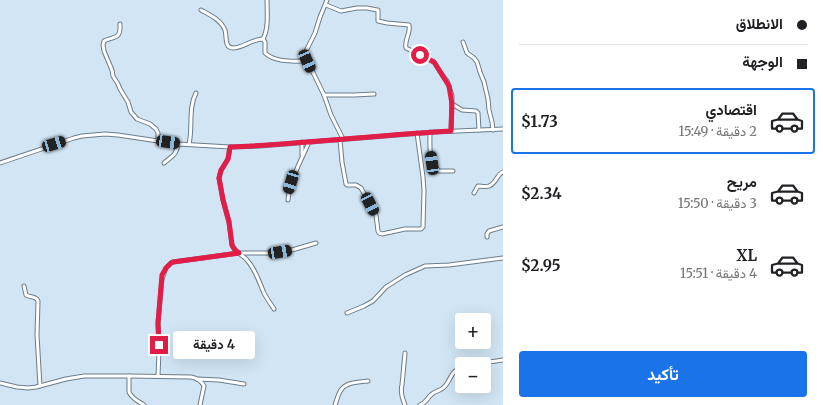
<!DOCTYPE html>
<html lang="ar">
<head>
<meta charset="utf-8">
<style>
	:root { --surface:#fff; --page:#f6f6f6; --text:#202124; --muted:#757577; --line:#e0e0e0; --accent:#1a73e8 }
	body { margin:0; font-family:Merriweather,Vazirmatn,serif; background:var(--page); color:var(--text); direction:rtl; height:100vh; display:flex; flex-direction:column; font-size:15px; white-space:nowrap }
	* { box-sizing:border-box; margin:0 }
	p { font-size:13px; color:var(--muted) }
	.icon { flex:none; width:22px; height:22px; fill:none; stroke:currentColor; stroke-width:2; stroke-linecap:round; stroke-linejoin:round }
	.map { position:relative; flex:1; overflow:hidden; direction:ltr }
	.details { display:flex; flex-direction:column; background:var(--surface); width:320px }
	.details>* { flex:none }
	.hud { display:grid; align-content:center; height:88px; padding:0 16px; background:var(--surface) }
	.controls { position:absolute; left:455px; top:313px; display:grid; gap:8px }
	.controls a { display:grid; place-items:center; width:36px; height:36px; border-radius:4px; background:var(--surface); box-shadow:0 4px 16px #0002; font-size:20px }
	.end { position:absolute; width:18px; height:18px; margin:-9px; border:5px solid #e11d48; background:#fff; box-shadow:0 0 0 2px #fff }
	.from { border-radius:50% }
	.bubble { position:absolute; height:28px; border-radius:4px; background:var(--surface); box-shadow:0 4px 16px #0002; font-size:13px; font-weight:700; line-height:28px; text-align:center; direction:rtl }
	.car { position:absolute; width:12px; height:24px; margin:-12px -6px; border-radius:5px; box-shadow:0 0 3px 1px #0007; background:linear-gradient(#222 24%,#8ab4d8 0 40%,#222 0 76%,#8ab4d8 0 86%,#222 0) }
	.hud b { display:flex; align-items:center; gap:14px; height:38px; font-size:15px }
	.hud b+b { border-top:1px solid var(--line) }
	.hud i { width:10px; height:10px; background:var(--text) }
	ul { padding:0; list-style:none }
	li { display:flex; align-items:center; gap:12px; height:66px; margin:0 8px 6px; padding:0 8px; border:2px solid transparent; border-radius:4px }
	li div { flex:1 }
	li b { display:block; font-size:15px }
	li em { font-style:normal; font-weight:700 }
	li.on { border-color:var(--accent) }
	li>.icon { width:36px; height:36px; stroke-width:1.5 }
	.action { display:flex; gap:8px; margin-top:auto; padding:8px 16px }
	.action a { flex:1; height:46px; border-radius:4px; background:var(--accent); color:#fff; font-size:16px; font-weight:700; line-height:46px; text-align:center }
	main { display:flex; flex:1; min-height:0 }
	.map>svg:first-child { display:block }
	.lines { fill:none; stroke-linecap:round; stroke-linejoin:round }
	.minor-casing { stroke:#6b7d8b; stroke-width:5 }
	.minor { stroke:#fff; stroke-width:3 }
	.route { stroke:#e11d48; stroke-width:5 }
</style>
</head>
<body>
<main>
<section class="details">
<div class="hud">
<b><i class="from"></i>الانطلاق</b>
<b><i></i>الوجهة</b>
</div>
<ul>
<li class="on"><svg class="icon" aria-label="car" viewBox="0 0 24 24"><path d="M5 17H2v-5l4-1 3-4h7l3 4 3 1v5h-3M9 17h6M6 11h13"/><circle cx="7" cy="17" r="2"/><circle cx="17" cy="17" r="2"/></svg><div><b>اقتصادي</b><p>2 دقيقة · 15:49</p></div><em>$1.73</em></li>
<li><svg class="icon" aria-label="car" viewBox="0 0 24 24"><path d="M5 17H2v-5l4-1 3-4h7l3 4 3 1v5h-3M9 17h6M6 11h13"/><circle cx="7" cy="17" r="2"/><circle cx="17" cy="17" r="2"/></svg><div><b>مريح</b><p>3 دقيقة · 15:50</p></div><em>$2.34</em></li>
<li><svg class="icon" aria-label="car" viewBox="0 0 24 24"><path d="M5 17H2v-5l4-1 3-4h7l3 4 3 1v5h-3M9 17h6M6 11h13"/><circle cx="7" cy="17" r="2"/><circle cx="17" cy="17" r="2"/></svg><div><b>XL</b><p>4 دقيقة · 15:51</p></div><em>$2.95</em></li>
</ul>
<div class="action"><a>تأكيد</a></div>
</section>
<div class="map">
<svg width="503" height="405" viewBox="0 0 503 405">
	<rect width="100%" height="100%" fill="#d1e5f5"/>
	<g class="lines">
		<defs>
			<g id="minor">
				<polyline points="327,0 320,17 315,33 306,51 306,58 324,95 331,115 343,139"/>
				<path d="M326,5L341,11L357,8H367L377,10H378V21L387,23L409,25C411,33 404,40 406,48L434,62L441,73L447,81L449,86L452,96L451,131"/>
				<path d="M201,10C210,15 221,20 225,30C227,36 224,48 233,48C243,48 252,39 263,39L265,42V53C276,63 294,61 307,61"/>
				<path d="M120,24C121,40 114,36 104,41L103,45L104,51L112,70L113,76L118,84L120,89L128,102L131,112L137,119L150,124L156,129L158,133V141"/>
				<path d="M263,39C269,28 267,12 267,0"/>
				<polyline points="463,42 467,53 474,58 477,62 480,72 484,82 488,99 489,110 492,122 493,130"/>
				<polyline points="324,95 354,95 374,94"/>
				<polyline points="452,104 462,110 476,111 478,113 479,130"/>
				<path d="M430,132C430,145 428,162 439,171H453"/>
				<polyline points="340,140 342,162 346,184 347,185 356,185 361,188 376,215 378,231 379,233 382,234 405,229 421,229 423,227 424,191 423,177 417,133"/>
				<polyline points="302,142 302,155"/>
				<path d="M189,144C193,128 188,108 196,93"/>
				<path d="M230,147L228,159L221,171L219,178L223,200L229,222L232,245C235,253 242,254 247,260C256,270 259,282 264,293C267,299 271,304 274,309"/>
				<polyline points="0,163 74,138 82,136 105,134 118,135 178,144 230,147 260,146 435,132 503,129"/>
				<path d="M164,163C172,156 176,156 178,144"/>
				<path d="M474,193L478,186C481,186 486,187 489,186C496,184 497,174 503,172"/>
				<path d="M288,200C290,179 301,161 309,142"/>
				<polyline points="487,237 487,234 489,231 503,227"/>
				<path d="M24,286L26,295C30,298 36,295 38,301L37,335L40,386"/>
				<polyline points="347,313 364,306 373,301 386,287 405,275 425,266 449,265 503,258"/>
				<polyline points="476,364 503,360"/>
				<path d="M129,376V392C132,399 138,401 144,405"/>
				<polyline points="158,376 159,351 158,323 162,279 166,268 171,263 173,262 239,253 280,253 292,250 316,243"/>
				<polyline points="197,379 219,380 244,384"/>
				<path d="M0,383L17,387L28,388L36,387L66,379L84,376H129L191,377C197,378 201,380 204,386L200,405"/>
				<path d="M335,405C337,400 338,394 341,390C346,382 359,382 368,381"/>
				<path d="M405,405C402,398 400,392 402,385L405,353"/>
				<path d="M420,405C426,403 427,398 432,394C435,391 440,391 443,388C451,382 450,370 462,368"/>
			</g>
		</defs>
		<!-- minor casing -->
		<use href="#minor" class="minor-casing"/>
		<!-- minor -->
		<use href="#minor" class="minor"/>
	</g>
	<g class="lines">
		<!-- route -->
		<path class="route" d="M159,345L158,323L162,275L166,268L171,263L173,262L239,253L235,250L232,245L229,222L223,200L219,178L221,170L228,159L230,147C304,144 377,135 451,131L452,104L449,86L434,62L420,55"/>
	</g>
</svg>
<div class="controls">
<a>+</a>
<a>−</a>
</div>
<i class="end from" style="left:420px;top:55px"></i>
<i class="end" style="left:159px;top:345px"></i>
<div class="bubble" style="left:173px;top:331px;width:82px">4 دقيقة</div>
<i class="car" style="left:307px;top:61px;rotate:156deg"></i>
<i class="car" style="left:168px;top:142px;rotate:98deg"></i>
<i class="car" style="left:54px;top:144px;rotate:73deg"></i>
<i class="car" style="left:432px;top:163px;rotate:352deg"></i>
<i class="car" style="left:291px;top:182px;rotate:197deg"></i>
<i class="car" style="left:370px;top:204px;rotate:153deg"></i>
<i class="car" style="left:280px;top:252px;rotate:80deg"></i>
</div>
</main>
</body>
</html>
